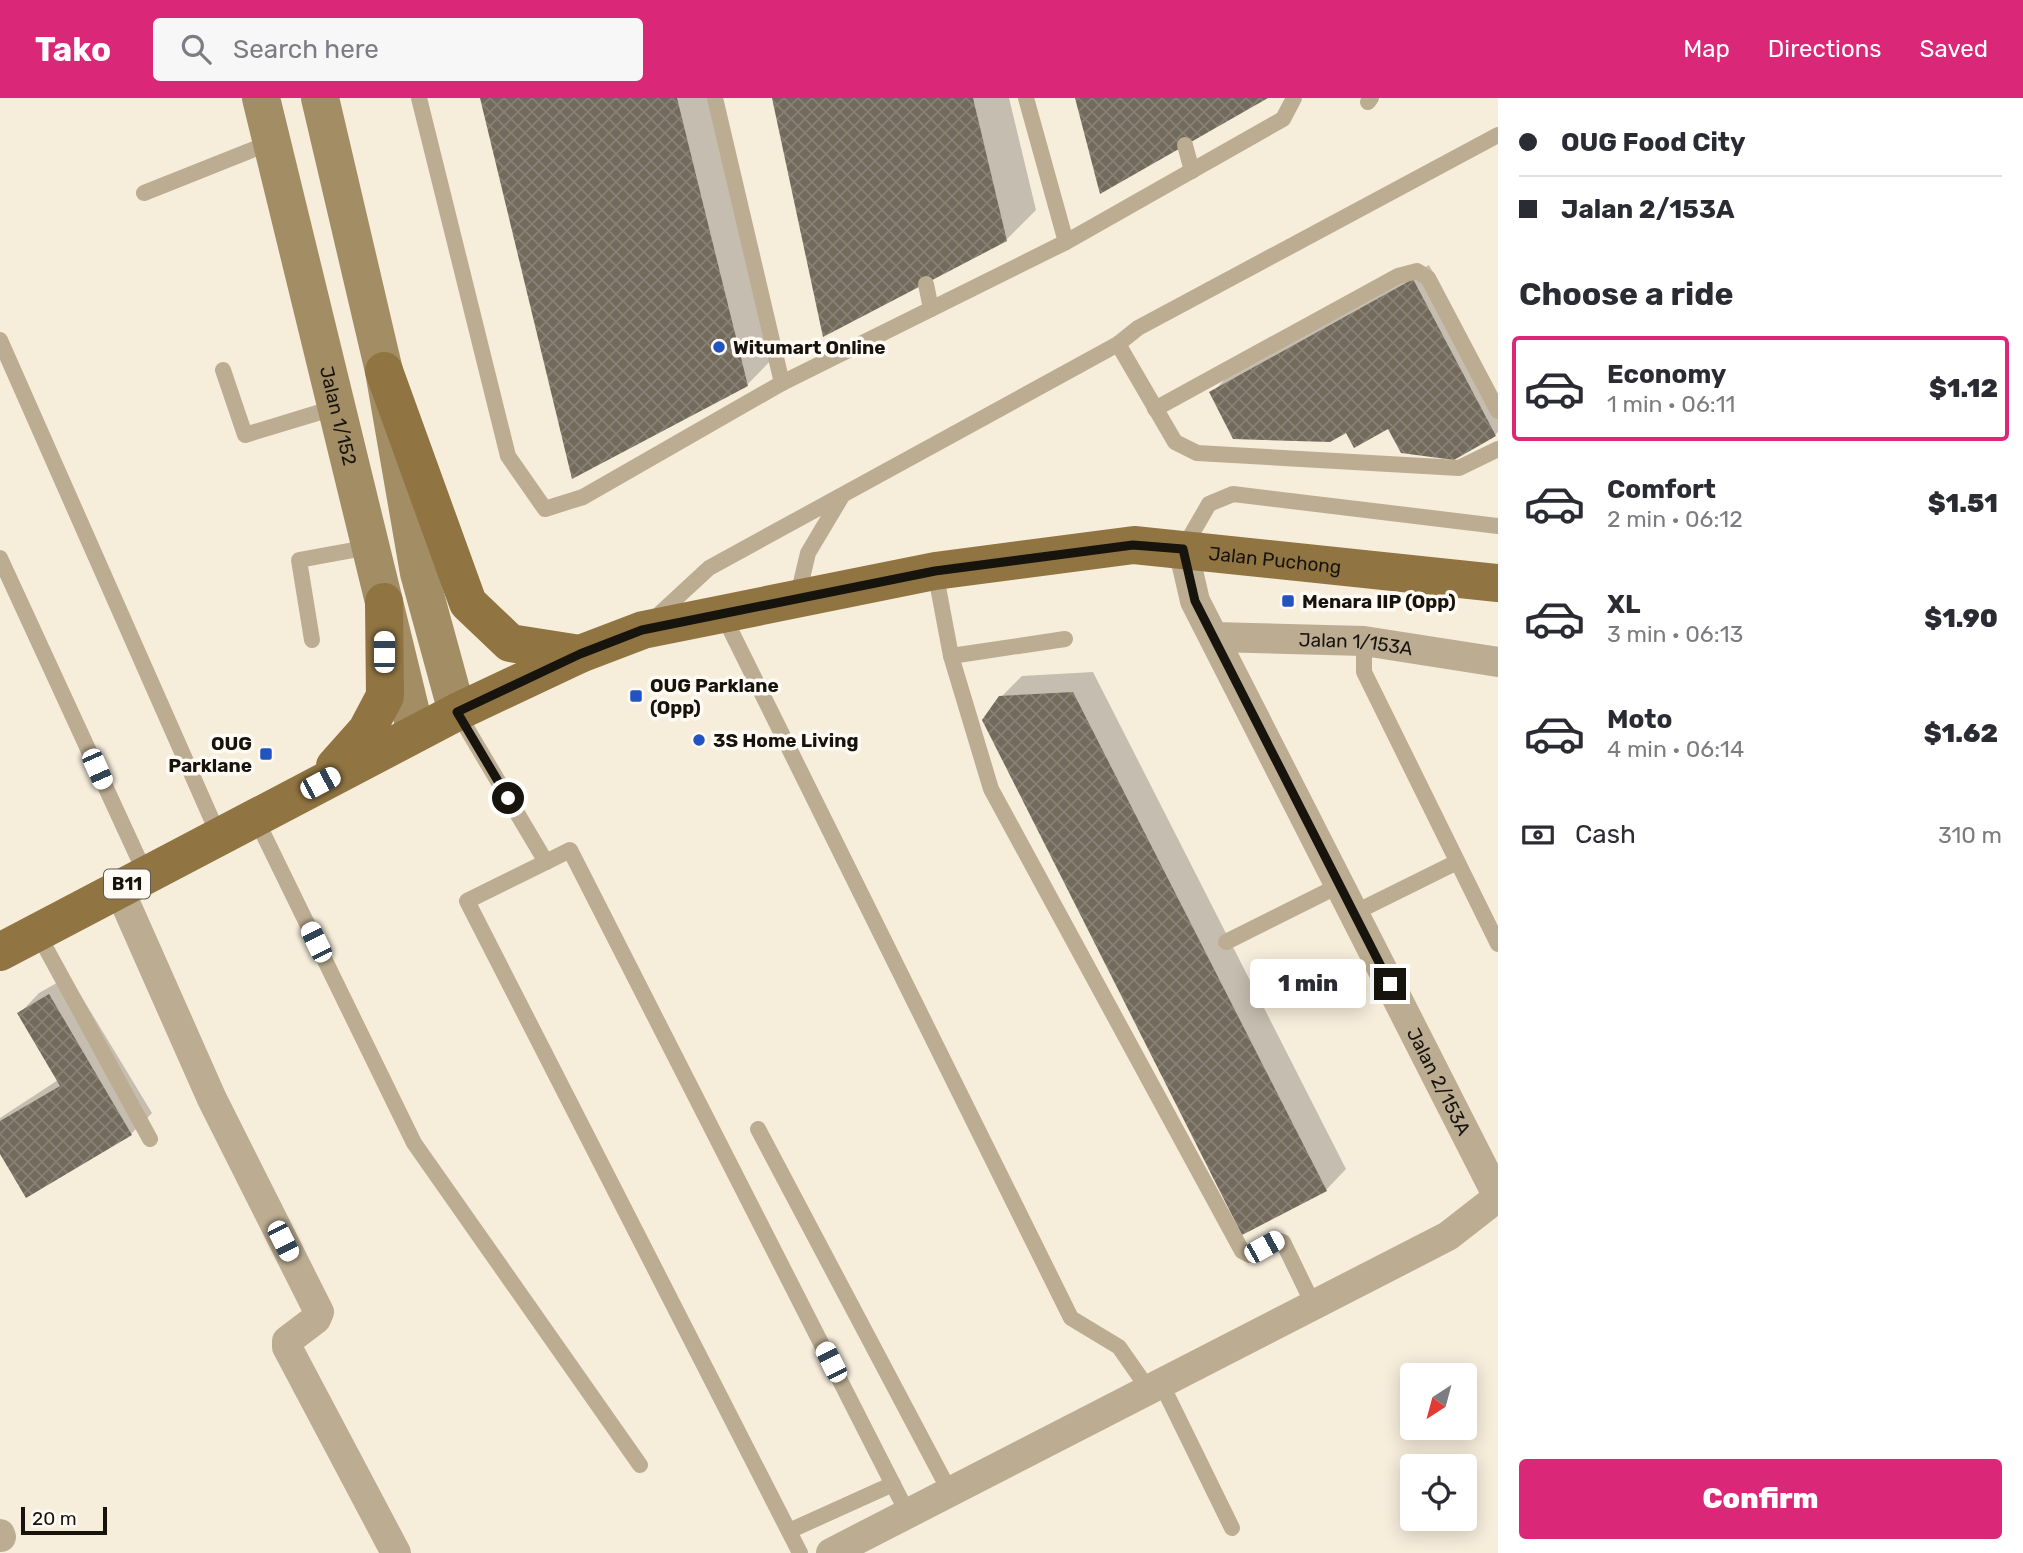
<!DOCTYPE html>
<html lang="en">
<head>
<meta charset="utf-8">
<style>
	:root { --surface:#fff; --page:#f7f7f7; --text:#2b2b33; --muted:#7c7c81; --line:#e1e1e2; --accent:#db2777 }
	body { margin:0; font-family:Rubik,sans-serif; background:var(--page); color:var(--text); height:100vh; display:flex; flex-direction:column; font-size:26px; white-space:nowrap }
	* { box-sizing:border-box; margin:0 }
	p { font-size:23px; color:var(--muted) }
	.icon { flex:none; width:38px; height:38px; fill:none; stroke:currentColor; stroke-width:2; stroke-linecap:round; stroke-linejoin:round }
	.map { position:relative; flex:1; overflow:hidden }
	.drawer { display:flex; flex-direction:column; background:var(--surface); width:525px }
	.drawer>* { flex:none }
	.top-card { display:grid; align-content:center; height:154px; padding:0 21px; background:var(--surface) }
	.needle { width:46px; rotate:216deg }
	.tools { position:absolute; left:1400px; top:1265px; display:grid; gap:14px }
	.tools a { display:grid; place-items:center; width:77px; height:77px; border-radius:7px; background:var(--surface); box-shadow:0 4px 18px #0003; font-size:35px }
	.scale { position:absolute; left:21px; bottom:18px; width:86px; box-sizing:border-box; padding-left:7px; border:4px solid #17140e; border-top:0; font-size:19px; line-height:24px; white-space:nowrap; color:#17140e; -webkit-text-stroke:5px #fffbf4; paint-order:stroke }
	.end { position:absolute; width:32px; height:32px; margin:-16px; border:9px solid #17140e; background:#fff; box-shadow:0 0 0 4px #fff }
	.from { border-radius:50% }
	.bubble { position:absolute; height:49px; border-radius:7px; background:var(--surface); box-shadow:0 4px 18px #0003; font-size:23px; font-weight:800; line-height:49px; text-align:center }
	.car { position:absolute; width:21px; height:42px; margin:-21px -10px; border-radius:9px; box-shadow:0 0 5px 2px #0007; background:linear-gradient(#fff 24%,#345 0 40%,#fff 0 76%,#345 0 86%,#fff 0) }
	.top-card b { display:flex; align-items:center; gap:24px; height:66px; font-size:26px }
	.top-card b+b { border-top:2px solid var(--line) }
	.top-card i { width:18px; height:18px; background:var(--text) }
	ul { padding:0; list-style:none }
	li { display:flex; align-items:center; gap:21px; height:105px; margin:0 14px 10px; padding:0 7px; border:4px solid transparent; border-radius:7px }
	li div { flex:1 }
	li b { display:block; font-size:26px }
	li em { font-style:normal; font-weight:800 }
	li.selected { border-color:var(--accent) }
	li>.icon { width:63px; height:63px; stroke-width:1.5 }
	h2 { padding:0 21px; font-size:32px; line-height:84px }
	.pay { display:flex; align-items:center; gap:18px; height:77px; padding:0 21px; font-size:26px }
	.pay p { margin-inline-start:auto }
	.button { display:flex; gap:14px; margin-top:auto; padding:14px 21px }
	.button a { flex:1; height:80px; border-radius:7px; background:var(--accent); color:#fff; font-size:28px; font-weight:800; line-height:80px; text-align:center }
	header { display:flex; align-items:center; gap:42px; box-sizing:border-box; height:98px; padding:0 35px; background:var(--accent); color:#fff }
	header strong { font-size:33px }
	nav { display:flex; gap:38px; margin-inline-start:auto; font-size:24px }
	.search { width:490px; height:63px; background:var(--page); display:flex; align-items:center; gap:18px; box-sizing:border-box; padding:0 24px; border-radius:7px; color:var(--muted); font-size:26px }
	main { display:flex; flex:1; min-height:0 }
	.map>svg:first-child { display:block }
	.shadow { fill:#0003 }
	.building { fill:url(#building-cross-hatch) }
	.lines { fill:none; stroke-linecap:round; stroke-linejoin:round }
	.lane { stroke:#bcad92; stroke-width:16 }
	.street { stroke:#bcad92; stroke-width:30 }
	.secondary { stroke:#a38d64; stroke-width:38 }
	.primary { stroke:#907542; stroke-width:38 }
	.route { stroke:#17140e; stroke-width:9 }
	.poi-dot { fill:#2154c1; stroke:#fffbf4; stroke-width:2.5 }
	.labels { text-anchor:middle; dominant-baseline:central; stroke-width:7; stroke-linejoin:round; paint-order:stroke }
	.shield { fill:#fffbf4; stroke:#5d5953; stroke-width:2 }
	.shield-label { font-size:18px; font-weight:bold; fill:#17140e }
	.poi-label { font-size:19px; font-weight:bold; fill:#17140e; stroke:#fffbf4; text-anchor:start }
	.street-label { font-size:19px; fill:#17140e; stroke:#fffbf4 }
</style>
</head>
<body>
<header>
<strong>Tako</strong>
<div class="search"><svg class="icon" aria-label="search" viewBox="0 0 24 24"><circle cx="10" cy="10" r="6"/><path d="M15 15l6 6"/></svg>Search here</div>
<nav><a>Map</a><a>Directions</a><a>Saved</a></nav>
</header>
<main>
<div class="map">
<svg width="1498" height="1455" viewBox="0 0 1498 1455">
	<defs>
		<pattern id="building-cross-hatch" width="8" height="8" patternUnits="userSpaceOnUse" patternTransform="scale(1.75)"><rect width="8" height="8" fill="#736a5b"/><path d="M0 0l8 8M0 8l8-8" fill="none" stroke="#888177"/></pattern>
	</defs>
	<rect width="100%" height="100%" fill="#f7eddb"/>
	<!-- shadow -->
	<g class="shadow">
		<polygon points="480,0 713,0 776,257 747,287"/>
		<polygon points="773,0 1009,0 1036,112 1006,142"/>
		<polygon points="1429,167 1498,298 1498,334 1495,337 1388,329 1347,333 1212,295 1227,279"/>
		<polygon points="1093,574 1346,1071 1326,1092 1001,599 1022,578"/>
		<polygon points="69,878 152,1015 131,1036 27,1097 0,1053 0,1020 58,982 19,916 39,895"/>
	</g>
	<!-- building -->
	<g class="building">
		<polygon points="480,0 677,0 748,288 572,381"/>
		<polygon points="772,0 973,0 1007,143 823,239"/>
		<polygon points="1075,0 1268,0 1100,96"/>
		<polygon points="1413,181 1496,338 1454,362 1401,355 1388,331 1354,350 1346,335 1330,344 1233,341 1209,294"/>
		<polygon points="1073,594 1327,1093 1242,1137 982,622 999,598"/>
		<polygon points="49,896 132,1037 26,1100 0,1056 0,1023 60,988 17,915"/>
	</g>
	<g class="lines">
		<!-- lane -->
		<g class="lane">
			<polyline points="419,0 508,358 545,411 583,399 782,285 1066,144 1283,21 1294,0"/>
			<polyline points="715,0 782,285"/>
			<polyline points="1026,0 1066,144"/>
			<polyline points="1368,4 1371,0"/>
			<polyline points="1185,47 1192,73"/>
			<polyline points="144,95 272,44"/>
			<polyline points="926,186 931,211"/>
			<polyline points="0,242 219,738"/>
			<polyline points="1118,246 1175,344 1197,355 1459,370 1498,351"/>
			<polyline points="223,272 245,337 337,309"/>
			<polyline points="1155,311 1398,178 1417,173 1428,180 1498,313"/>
			<polyline points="1183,451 1209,406 1233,396 1498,428"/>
			<polyline points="0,460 146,777"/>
			<polyline points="935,473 951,558 1065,541"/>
			<polyline points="797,501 808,455 842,398"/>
			<polyline points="723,517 1071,1220 1119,1249 1149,1292"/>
			<polyline points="655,520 709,470 1118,246 1138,230 1498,37"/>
			<polyline points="312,542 299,462 370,449"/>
			<polyline points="1364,543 1364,574 1498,846"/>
			<polyline points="951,558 991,691 1242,1153 1250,1157 1277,1142 1283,1144 1313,1206"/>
			<polyline points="457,614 546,764 467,803 800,1455"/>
			<polyline points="255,719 414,1045 640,1367"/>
			<polyline points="546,764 570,752 908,1416"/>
			<polyline points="1354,815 1457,764"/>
			<polyline points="37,834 150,1041"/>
			<polyline points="1226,844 1340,787"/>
			<polyline points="758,1031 950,1394"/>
			<polyline points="1161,1285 1232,1430"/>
			<polyline points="789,1433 893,1386"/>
		</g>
		<!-- street -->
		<g class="street">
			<path id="s1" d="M1183,451L1195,503L1498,1099"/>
			<path id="s2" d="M1214,539L1364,543L1498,564"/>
			<polyline points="119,791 212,1001 319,1214 316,1221 287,1243 287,1249 396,1455"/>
			<polyline points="0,1436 1,1439"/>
			<polyline points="831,1455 1448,1138 1498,1099"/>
		</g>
		<!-- secondary -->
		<g class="secondary">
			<path id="s3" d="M261,0L416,635"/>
			<polyline points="320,0 384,273 419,475 457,614"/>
		</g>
		<!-- primary -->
		<g class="primary">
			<polyline points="384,273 468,505 510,545 580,556"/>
			<polyline points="335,668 367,632 385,598 384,504"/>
			<path id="s4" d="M0,854L457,614L580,556L643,532L935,473L1134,447L1498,485"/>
		</g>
	</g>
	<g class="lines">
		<!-- route -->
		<polyline class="route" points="508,700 457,614 580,556 642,532 935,473 1133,447 1183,451 1195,503 1390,886"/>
	</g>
	<!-- markers -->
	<g class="poi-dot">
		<circle cx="719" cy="249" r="7"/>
		<rect x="1281" y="496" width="14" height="14" rx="3.5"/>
		<rect x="629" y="591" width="14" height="14" rx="3.5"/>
		<circle cx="699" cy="642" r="7"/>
		<rect x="259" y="649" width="14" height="14" rx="3.5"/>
	</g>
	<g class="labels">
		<!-- shield labels -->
		<rect class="shield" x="104" y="771.5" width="46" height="29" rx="5"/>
		<g class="shield-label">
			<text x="127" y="786">B11</text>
		</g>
		<!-- poi labels -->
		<g class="poi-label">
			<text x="733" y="249">Witumart Online</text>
			<text x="1302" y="503">Menara IIP (Opp)</text>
			<text x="650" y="587">OUG Parklane<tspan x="650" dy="22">(Opp)</tspan></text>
			<text x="713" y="642">3S Home Living</text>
			<text x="252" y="645" text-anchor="end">OUG<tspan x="252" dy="22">Parklane</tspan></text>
		</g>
		<!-- street labels -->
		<g class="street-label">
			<text stroke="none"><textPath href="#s3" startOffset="327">Jalan 1/152</textPath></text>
			<text stroke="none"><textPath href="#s4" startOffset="1360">Jalan Puchong</textPath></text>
			<text stroke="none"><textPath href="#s2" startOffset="142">Jalan 1/153A</textPath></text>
			<text stroke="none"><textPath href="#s1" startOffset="592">Jalan 2/153A</textPath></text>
		</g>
	</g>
</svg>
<div class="tools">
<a><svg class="needle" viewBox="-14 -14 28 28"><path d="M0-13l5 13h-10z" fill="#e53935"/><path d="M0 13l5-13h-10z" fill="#7c7c81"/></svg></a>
<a><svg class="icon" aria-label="locate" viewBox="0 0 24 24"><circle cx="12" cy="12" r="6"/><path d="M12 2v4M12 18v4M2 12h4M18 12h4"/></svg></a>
</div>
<div class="scale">20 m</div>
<i class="end from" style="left:508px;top:700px"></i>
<i class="end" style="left:1390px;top:886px"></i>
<div class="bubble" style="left:1250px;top:861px;width:116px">1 min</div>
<i class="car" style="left:384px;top:554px;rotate:0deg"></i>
<i class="car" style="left:97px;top:671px;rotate:156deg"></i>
<i class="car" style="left:320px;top:685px;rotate:62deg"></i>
<i class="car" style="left:316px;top:844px;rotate:334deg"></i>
<i class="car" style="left:283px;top:1143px;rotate:153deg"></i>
<i class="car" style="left:1264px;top:1149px;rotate:61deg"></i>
<i class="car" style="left:831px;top:1264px;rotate:333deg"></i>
</div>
<section class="drawer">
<div class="top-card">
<b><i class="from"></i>OUG Food City</b>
<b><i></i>Jalan 2/153A</b>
</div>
<h2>Choose a ride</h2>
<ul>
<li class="selected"><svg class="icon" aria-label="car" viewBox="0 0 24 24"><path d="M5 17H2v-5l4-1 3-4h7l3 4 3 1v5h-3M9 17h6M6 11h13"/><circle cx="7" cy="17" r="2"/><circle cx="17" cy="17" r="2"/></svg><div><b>Economy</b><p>1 min · 06:11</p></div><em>$1.12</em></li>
<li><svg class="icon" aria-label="car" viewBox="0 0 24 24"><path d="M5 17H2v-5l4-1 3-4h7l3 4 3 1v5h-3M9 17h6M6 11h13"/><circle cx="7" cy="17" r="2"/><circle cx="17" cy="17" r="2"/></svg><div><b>Comfort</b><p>2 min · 06:12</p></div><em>$1.51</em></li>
<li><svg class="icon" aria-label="car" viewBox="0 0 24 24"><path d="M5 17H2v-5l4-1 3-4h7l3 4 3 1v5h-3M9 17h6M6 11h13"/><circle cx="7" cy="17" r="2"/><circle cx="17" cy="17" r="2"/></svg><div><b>XL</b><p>3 min · 06:13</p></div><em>$1.90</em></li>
<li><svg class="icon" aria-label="car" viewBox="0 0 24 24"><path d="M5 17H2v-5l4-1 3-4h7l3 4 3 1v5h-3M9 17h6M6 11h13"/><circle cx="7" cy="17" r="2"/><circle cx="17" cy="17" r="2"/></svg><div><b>Moto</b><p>4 min · 06:14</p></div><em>$1.62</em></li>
</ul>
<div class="pay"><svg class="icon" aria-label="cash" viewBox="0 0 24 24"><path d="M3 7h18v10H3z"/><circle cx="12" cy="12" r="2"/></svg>Cash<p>310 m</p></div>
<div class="button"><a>Confirm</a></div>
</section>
</main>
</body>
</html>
